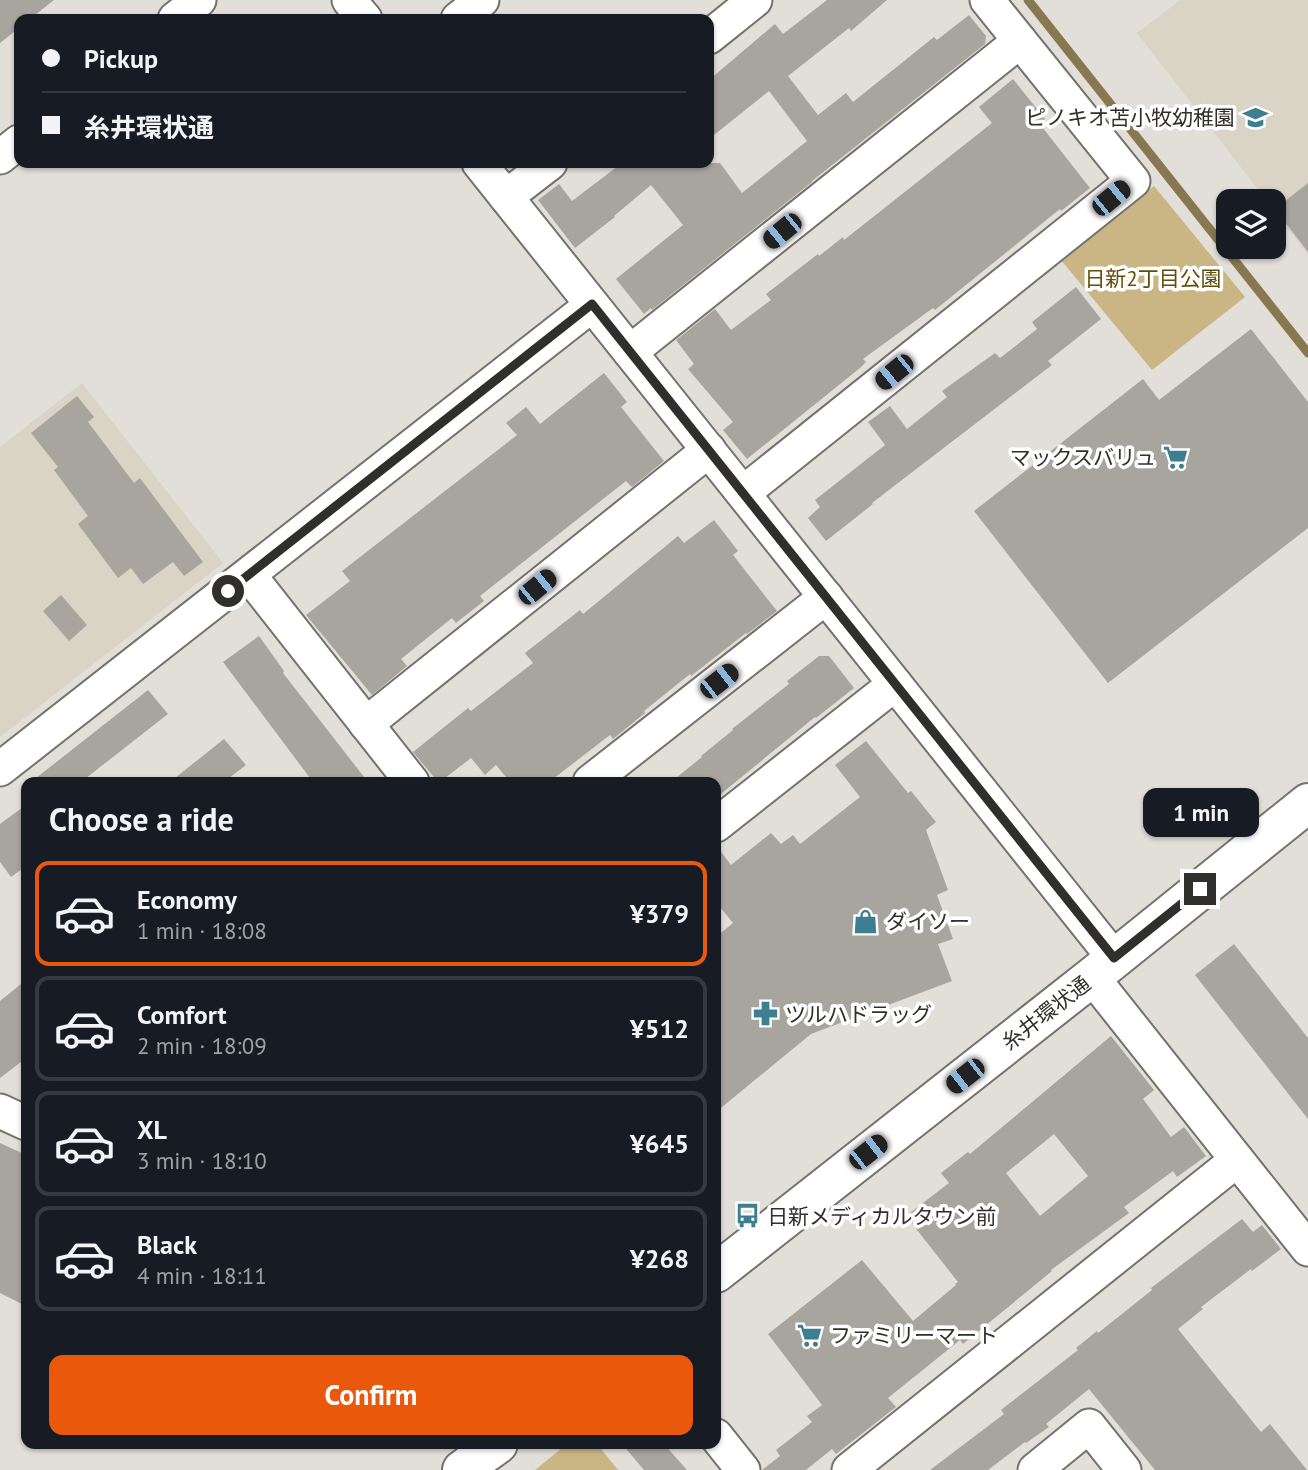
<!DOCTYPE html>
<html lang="en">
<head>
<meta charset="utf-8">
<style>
	:root { --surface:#171b24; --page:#242831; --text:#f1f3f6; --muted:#9ea1a6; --line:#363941; --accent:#ea580c }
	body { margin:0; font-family:"PT Sans","Noto Sans JP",sans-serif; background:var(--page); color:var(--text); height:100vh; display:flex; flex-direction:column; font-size:26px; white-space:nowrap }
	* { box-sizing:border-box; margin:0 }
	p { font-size:23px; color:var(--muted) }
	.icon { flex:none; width:38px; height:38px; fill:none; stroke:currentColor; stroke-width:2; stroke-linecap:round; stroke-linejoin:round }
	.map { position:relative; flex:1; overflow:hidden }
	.details { position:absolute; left:21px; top:777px; width:700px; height:672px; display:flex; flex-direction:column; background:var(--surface); border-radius:14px; box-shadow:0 2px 5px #0004 }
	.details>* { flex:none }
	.top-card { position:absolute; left:14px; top:14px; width:700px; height:154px; border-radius:14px; box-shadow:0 2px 5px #0004; display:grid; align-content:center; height:154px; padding:0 28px; background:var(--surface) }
	.buttons { position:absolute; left:1216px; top:189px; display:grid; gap:14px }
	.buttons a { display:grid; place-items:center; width:70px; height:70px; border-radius:14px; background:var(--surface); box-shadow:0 2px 5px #0004; font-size:35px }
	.end { position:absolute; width:32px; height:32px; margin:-16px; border:9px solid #302f2c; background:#fff; box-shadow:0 0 0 4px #fff }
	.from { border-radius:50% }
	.bubble { position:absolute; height:49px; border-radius:14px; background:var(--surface); box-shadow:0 2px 5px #0004; font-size:23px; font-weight:700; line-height:49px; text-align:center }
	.car { position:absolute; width:21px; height:42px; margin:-21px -10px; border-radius:9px; box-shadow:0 0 5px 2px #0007; background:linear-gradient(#222 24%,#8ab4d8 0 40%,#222 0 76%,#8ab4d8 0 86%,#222 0) }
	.top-card b { display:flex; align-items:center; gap:24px; height:66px; font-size:26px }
	.top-card b+b { border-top:2px solid var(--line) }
	.top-card i { width:18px; height:18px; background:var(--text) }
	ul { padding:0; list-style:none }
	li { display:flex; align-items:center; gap:21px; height:105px; margin:0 14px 10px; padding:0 14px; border:4px solid var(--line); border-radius:14px }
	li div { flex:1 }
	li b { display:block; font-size:26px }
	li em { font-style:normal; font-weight:700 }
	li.on { border-color:var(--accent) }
	li>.icon { width:63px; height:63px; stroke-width:1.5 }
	h2 { padding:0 28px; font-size:32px; line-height:84px }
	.button { display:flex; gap:14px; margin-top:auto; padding:14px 28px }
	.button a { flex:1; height:80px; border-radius:14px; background:var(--accent); color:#fff; font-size:28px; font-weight:700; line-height:80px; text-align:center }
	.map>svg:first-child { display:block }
	.built { fill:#d9d4c6 }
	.green { fill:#cab684 }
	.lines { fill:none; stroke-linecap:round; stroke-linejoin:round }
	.stream { stroke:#877852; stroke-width:9 }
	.building { fill:#a8a59f; fill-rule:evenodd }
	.minor-casing { stroke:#75726c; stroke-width:37 }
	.tertiary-casing { stroke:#75726c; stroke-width:42 }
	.minor { stroke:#fff; stroke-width:33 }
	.tertiary { stroke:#fff; stroke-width:38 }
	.route { stroke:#302f2c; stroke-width:9 }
	.labels { text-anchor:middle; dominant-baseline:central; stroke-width:7; stroke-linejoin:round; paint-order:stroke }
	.poi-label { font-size:21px; fill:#302f2c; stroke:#fff; text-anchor:start }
	.park-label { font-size:21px; fill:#624d09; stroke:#fff }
	.street-label { font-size:21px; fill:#302f2c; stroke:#fff }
</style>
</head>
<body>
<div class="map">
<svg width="1308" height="1470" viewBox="0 0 1308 1470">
	<rect width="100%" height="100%" fill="#e1dfd8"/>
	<!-- built -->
	<g class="built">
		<polygon points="1180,0 1308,0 1308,255 1274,211 1274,201 1267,201 1137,33"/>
		<polygon points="82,383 223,563 0,737 0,447"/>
	</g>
	<!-- green -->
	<g class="green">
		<polygon points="1154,186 1245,297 1152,370 1061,260"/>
		<polygon points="567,1444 597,1444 618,1470 535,1470"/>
	</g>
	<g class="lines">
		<!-- stream -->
		<polyline class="stream" points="1028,0 1308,353"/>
	</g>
	<!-- building -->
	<g class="building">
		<polygon points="0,0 54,0 30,19 19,19 19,28 0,43"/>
		<polygon points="827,0 887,0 851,31 849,28 788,76 818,115 846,93 853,102 934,37 937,40 969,15 986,36 985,44 812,181 812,182 652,310 651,308 644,314 616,279 683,225 651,185 614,216 615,217 575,248 538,200 559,184 572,201 622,163 720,163 742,193 807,141 769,91 709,139 709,80 775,24 783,34"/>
		<polygon points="1013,79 1045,119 1039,123 1090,188 1061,211 1060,209 935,310 933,308 863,359 866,362 860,368 747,459 723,430 733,422 688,369 694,364 676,340 715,309 731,330 771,300 766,294 818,254 819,256 843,237 844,240 992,123 979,107"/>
		<polygon points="1308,183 1308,252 1275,209"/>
		<polygon points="1076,287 1101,319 1048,361 1052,365 872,503 873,504 826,541 808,518 820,507 815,500 885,445 868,422 890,406 907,429 947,397 942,391 995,353 1000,358 1037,329 1032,322"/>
		<polygon points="1251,329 1308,402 1308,528 1108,683 974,511 1143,379 1159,400"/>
		<polygon points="604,373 627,402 621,407 664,461 632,487 626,481 480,596 484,601 456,623 452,618 401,659 407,666 372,695 306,615 350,581 342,571 517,435 506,423 526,407 540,424"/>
		<polygon points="77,396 94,417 88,422 134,483 140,478 203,562 184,576 173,562 143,584 131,568 118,578 78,524 88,516 54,470 58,467 31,433"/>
		<polygon points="714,520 738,551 733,555 777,611 747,634 746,633 691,676 690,674 644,711 645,713 613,739 610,735 549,782 510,782 496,765 485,775 471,758 440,782 438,782 413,752 468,708 471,711 533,663 525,653 580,610 583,614 678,536 684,543"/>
		<polygon points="61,595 87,625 69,641 43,611"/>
		<polygon points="259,636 284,671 283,673 368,782 313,782 223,662"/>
		<polygon points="819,656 829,656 854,688 816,718 815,717 716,798 716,782 671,782 702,757 701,756 733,730 732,729 789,684 787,681"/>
		<polygon points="148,690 168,714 81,782 31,782"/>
		<polygon points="224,739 246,765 224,782 170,782"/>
		<polygon points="866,741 908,793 911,791 936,822 926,830 948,890 937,895 953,939 938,944 952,981 811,1034 716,1112 716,937 733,923 716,902 716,845 731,865 771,833 781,844 793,835 800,844 860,797 835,765"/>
		<polygon points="26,805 26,866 11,877 0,862 0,824"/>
		<polygon points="1234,944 1308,1038 1308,1119 1195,975"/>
		<polygon points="26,980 26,1058 0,1078 0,1001"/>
		<path d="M1111,1036L1154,1090L1143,1099L1171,1137L1184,1127L1206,1156L1177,1177L1173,1171L1124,1207L1129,1213L1051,1270L1052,1271L963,1344L960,1340L888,1398L896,1407L836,1454L832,1449L806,1470H762L780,1456L776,1450L812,1422L807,1416L822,1405L768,1334L862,1260L913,1321L956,1285L955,1284L958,1282L906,1216L949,1183L941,1173L968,1152L970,1154ZM1054,1134L1088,1176L1040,1216L1006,1173Z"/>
		<polygon points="0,1143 26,1155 26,1306 0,1293"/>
		<polygon points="1242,1219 1253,1232 1262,1225 1281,1249 1252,1271 1251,1269 1201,1307 1203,1309 1178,1329 1261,1432 1270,1424 1307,1470 1155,1470 1089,1389 1046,1424 1049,1427 1026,1443 1025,1442 988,1470 930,1470 1004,1414 1001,1410 1078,1350 1076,1348 1097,1331 1098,1333 1152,1290 1151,1288"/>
		<polygon points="622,1444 664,1444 687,1470 644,1470"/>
	</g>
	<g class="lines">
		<defs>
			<g id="minor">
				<polyline points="349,0 365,19"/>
				<polyline points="175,19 199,0"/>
				<polyline points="458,19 482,0"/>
				<polyline points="709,37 755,0"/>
				<polyline points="0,157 19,142"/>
				<polyline points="479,163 1114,958"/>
				<polyline points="506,197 550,163"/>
				<polyline points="630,352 1020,41"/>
				<polyline points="743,493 1133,181 987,0"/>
				<polyline points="249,575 412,782"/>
				<polyline points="366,724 709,450"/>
				<polyline points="0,769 592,305"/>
				<polyline points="590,782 826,597"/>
				<polyline points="716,825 895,684"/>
				<polyline points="1092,977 1308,1249"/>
				<polyline points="0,1111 26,1123"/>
				<polyline points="716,1436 743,1470"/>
				<polyline points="849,1470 1237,1160"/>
				<polyline points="1035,1470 1089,1426 1124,1470"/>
			</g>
			<g id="tertiary">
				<polyline points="716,1273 1092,977 1308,803"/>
				<polyline points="462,1470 498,1444"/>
			</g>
		</defs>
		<!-- minor casing -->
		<use href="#minor" class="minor-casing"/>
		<!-- tertiary casing -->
		<use href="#tertiary" class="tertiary-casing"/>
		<!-- minor -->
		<use href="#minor" class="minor"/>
		<!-- tertiary -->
		<use href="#tertiary" class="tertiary"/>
	</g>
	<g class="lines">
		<!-- route -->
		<polyline class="route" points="228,591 592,304 1114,958 1200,889"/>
	</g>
	<!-- icons -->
	<defs>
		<symbol id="school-bare" viewBox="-9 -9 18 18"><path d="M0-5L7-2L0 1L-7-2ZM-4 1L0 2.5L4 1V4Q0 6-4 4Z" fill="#3d7f91" stroke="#fff" stroke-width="2.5" paint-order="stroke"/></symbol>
		<symbol id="supermarket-bare" viewBox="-9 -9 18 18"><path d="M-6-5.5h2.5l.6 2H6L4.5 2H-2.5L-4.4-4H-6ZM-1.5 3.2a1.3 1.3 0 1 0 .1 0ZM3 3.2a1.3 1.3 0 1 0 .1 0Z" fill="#3d7f91" stroke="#fff" stroke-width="2.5" paint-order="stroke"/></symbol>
		<symbol id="shop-bare" viewBox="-9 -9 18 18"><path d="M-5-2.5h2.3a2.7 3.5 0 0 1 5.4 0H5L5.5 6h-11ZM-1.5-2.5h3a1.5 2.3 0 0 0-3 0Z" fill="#3d7f91" stroke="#fff" stroke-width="2.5" paint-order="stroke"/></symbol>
		<symbol id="pharmacy-bare" viewBox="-9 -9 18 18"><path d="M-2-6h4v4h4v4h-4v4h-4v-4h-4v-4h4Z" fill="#3d7f91" stroke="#fff" stroke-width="2.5" paint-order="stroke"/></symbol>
		<symbol id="bus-bare" viewBox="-9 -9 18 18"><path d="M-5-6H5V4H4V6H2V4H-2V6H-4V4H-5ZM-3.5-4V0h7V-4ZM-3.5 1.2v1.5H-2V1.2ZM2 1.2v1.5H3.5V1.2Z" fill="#3d7f91" stroke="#fff" stroke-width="2.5" paint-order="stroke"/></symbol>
	</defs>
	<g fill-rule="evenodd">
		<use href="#school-bare" x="1238" y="100" width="35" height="35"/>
		<use href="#supermarket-bare" x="1158" y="440" width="35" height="35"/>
		<use href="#shop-bare" x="848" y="904" width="35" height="35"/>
		<use href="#pharmacy-bare" x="748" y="996" width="35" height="35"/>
		<use href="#bus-bare" x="730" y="1198" width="35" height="35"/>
		<use href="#supermarket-bare" x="792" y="1318" width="35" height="35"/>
	</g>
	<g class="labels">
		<!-- poi labels -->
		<g class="poi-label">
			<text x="1235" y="117" text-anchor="end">ピノキオ苫小牧幼稚園</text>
			<text x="1156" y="457" text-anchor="end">マックスバリュ</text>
			<text x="886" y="921">ダイソー</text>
			<text x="785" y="1014">ツルハドラッグ</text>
			<text x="767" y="1216">日新メディカルタウン前</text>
			<text x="830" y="1335">ファミリーマート</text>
		</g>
		<!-- park labels -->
		<g class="park-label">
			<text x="1153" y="278">日新2丁目公園</text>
		</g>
		<!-- street labels -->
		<g class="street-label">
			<text transform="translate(1046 1013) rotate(-38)">糸井環状通</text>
		</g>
	</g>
</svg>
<div class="buttons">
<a><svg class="icon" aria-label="layers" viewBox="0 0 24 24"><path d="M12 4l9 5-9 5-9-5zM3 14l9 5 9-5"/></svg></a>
</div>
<i class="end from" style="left:228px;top:591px"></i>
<i class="end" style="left:1200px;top:889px"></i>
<div class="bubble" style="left:1143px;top:788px;width:116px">1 min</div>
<i class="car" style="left:1111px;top:198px;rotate:51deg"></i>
<i class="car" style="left:782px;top:231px;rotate:231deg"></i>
<i class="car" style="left:894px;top:372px;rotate:231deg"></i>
<i class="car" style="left:537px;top:587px;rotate:51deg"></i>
<i class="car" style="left:719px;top:681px;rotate:52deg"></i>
<i class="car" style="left:965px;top:1076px;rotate:232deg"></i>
<i class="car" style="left:868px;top:1152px;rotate:52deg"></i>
<div class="top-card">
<b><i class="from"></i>Pickup</b>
<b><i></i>糸井環状通</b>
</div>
<section class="details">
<h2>Choose a ride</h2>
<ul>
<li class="on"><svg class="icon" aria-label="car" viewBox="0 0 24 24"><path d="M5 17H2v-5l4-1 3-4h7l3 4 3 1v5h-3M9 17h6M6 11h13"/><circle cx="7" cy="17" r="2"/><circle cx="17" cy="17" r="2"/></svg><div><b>Economy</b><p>1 min · 18:08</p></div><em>¥379</em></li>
<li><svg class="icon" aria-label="car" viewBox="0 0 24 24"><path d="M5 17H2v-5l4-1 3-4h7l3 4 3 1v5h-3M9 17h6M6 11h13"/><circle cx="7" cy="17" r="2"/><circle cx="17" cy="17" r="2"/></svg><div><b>Comfort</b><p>2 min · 18:09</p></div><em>¥512</em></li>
<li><svg class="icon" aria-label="car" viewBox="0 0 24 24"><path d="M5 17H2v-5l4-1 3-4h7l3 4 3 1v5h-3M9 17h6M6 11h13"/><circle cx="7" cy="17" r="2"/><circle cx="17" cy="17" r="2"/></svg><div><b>XL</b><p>3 min · 18:10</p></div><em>¥645</em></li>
<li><svg class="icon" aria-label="car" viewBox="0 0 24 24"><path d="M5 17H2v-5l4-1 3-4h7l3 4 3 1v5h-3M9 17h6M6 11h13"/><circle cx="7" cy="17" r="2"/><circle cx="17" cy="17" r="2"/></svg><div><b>Black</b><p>4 min · 18:11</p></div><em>¥268</em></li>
</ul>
<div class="button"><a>Confirm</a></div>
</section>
</div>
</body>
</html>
